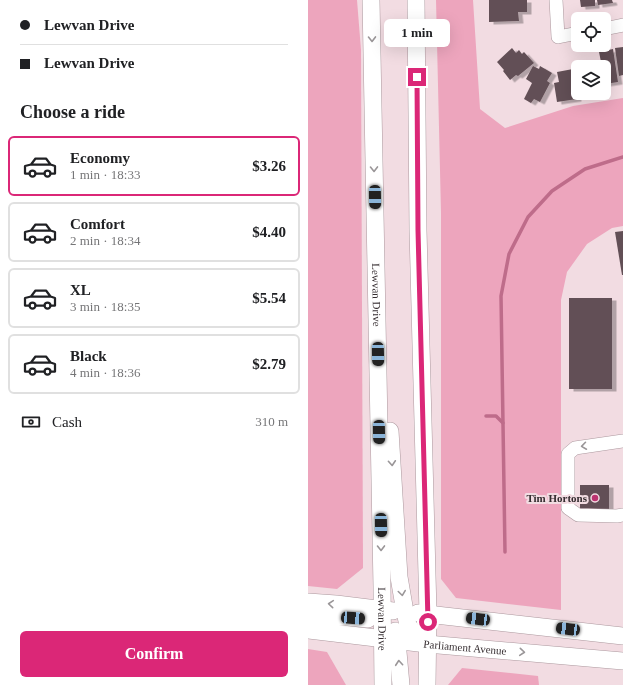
<!DOCTYPE html>
<html lang="en">
<head>
<meta charset="utf-8">
<style>
	:root { --surface:#fff; --page:#f2f2f2; --text:#202124; --muted:#757577; --line:#e0e0e0; --accent:#db2777 }
	body { margin:0; font-family:"Times New Roman",serif; background:var(--page); color:var(--text); height:100vh; display:flex; flex-direction:column; font-size:15px; white-space:nowrap }
	* { box-sizing:border-box; margin:0 }
	p { font-size:13px; color:var(--muted) }
	.icon { flex:none; width:22px; height:22px; fill:none; stroke:currentColor; stroke-width:2; stroke-linecap:round; stroke-linejoin:round }
	.map { position:relative; flex:1; overflow:hidden }
	.sheet { display:flex; flex-direction:column; background:var(--surface); width:308px }
	.sheet>* { flex:none }
	.hud { display:grid; align-content:center; height:88px; padding:0 20px; background:var(--surface) }
	.buttons { position:absolute; left:263px; top:12px; display:grid; gap:8px }
	.buttons a { display:grid; place-items:center; width:40px; height:40px; border-radius:6px; background:var(--surface); box-shadow:0 4px 16px #0002; font-size:20px }
	.end { position:absolute; width:18px; height:18px; margin:-9px; border:5px solid #db2777; background:#fff; box-shadow:0 0 0 2px #fff }
	.from { border-radius:50% }
	.bubble { position:absolute; height:28px; border-radius:6px; background:var(--surface); box-shadow:0 4px 16px #0002; font-size:13px; font-weight:700; line-height:28px; text-align:center }
	.car { position:absolute; width:12px; height:24px; margin:-12px -6px; border-radius:5px; box-shadow:0 0 3px 1px #0007; background:linear-gradient(#222 24%,#8ab4d8 0 40%,#222 0 76%,#8ab4d8 0 86%,#222 0) }
	.hud b { display:flex; align-items:center; gap:14px; height:38px; font-size:15px }
	.hud b+b { border-top:1px solid var(--line) }
	.hud i { width:10px; height:10px; background:var(--text) }
	ul { padding:0; list-style:none }
	li { display:flex; align-items:center; gap:12px; height:60px; margin:0 8px 6px; padding:0 12px; border:2px solid var(--line); border-radius:6px }
	li div { flex:1 }
	li b { display:block; font-size:15px }
	li em { font-style:normal; font-weight:700 }
	li.selected { border-color:var(--accent) }
	li>.icon { width:36px; height:36px; stroke-width:1.5 }
	h2 { padding:0 20px; font-size:18px; line-height:48px }
	.pay { display:flex; align-items:center; gap:10px; height:44px; padding:0 20px; font-size:15px }
	.pay p { margin-inline-start:auto }
	.primary-button { display:flex; gap:8px; margin-top:auto; padding:8px 20px }
	.primary-button a { flex:1; height:46px; border-radius:6px; background:var(--accent); color:#fff; font-size:16px; font-weight:700; line-height:46px; text-align:center }
	main { display:flex; flex:1; min-height:0 }
	.map>svg:first-child { display:block }
	.green { fill:#eda5bd }
	.lines { fill:none; stroke-linecap:round; stroke-linejoin:round }
	.stream { stroke:#be6c8a; stroke-width:3.5 }
	.building { fill:#625056; filter:url(#shadow) }
	.minor-casing { stroke:#ac989e; stroke-width:14 }
	.major-casing { stroke:#ac989e; stroke-width:18 }
	.minor { stroke:#fff; stroke-width:13 }
	.major { stroke:#fff; stroke-width:17 }
	.oneway { stroke:#9a9698 }
	.route { stroke:#db2777; stroke-width:5 }
	.poi-dot { fill:#bc3370; stroke:#f2dce2; stroke-width:1.5 }
	.labels { text-anchor:middle; dominant-baseline:central; stroke-width:4; stroke-linejoin:round; paint-order:stroke }
	.street-label { font-size:11px; fill:#352d30; stroke:#f2dce2 }
	.poi-label { font-size:11px; font-weight:bold; fill:#352d30; stroke:#f2dce2; text-anchor:end }
</style>
</head>
<body>
<main>
<section class="sheet">
<div class="hud">
<b><i class="from"></i>Lewvan Drive</b>
<b><i></i>Lewvan Drive</b>
</div>
<h2>Choose a ride</h2>
<ul>
<li class="selected"><svg class="icon" aria-label="car" viewBox="0 0 24 24"><path d="M5 17H2v-5l4-1 3-4h7l3 4 3 1v5h-3M9 17h6M6 11h13"/><circle cx="7" cy="17" r="2"/><circle cx="17" cy="17" r="2"/></svg><div><b>Economy</b><p>1 min · 18:33</p></div><em>$3.26</em></li>
<li><svg class="icon" aria-label="car" viewBox="0 0 24 24"><path d="M5 17H2v-5l4-1 3-4h7l3 4 3 1v5h-3M9 17h6M6 11h13"/><circle cx="7" cy="17" r="2"/><circle cx="17" cy="17" r="2"/></svg><div><b>Comfort</b><p>2 min · 18:34</p></div><em>$4.40</em></li>
<li><svg class="icon" aria-label="car" viewBox="0 0 24 24"><path d="M5 17H2v-5l4-1 3-4h7l3 4 3 1v5h-3M9 17h6M6 11h13"/><circle cx="7" cy="17" r="2"/><circle cx="17" cy="17" r="2"/></svg><div><b>XL</b><p>3 min · 18:35</p></div><em>$5.54</em></li>
<li><svg class="icon" aria-label="car" viewBox="0 0 24 24"><path d="M5 17H2v-5l4-1 3-4h7l3 4 3 1v5h-3M9 17h6M6 11h13"/><circle cx="7" cy="17" r="2"/><circle cx="17" cy="17" r="2"/></svg><div><b>Black</b><p>4 min · 18:36</p></div><em>$2.79</em></li>
</ul>
<div class="pay"><svg class="icon" aria-label="cash" viewBox="0 0 24 24"><path d="M3 7h18v10H3z"/><circle cx="12" cy="12" r="2"/></svg>Cash<p>310 m</p></div>
<div class="primary-button"><a>Confirm</a></div>
</section>
<div class="map">
<svg width="315" height="685" viewBox="0 0 315 685">
	<defs>
		<filter id="shadow"><feDropShadow dx="4.5" dy="2.5" stdDeviation="0" flood-color="#0004"/></filter>
	</defs>
	<rect width="100%" height="100%" fill="#f2dce2"/>
	<!-- green -->
	<g class="green">
		<polygon points="0,0 49,0 53,50 55,568 29,589 0,586"/>
		<polygon points="128,0 165,0 172,109 197,128 265,106 315,98 315,226 304,228 279,244 259,272 253,300 253,610 148,598 133,579 133,213"/>
		<polygon points="0,649 19,652 38,685 0,685"/>
		<polygon points="154,668 230,676 231,685 140,685"/>
	</g>
	<g class="lines">
		<!-- stream -->
		<g class="stream">
			<polyline points="178,416 188,416 195,423"/>
			<polyline points="197,552 193,296 201,254 220,217 244,191 277,169 315,157"/>
		</g>
	</g>
	<!-- building -->
	<g class="building">
		<polygon points="181,0 219,0 219,12 210,12 211,21 181,22"/>
		<polygon points="272,0 287,0 287,6 273,7"/>
		<polygon points="289,0 304,0 305,3 290,5"/>
		<polygon points="315,47 315,75 311,76 307,48"/>
		<polygon points="204,48 208,53 211,50 214,54 216,52 226,63 210,76 208,75 202,80 195,71 196,70 189,62"/>
		<polygon points="305,49 310,82 297,84 296,79 296,67 288,67 287,63 293,62 291,52"/>
		<polygon points="284,63 285,67 272,67 271,65"/>
		<polygon points="225,66 231,69 232,66 244,73 239,81 242,83 232,102 226,99 223,103 216,99 224,83 218,79"/>
		<polygon points="265,69 269,99 249,102 246,83 251,82 249,72"/>
		<polygon points="267,76 270,76 270,87 269,87"/>
		<polygon points="315,231 315,275 314,275 307,232"/>
		<rect x="261" y="298" width="43" height="91"/>
		<rect x="272" y="485" width="29" height="25"/>
	</g>
	<g class="lines">
		<defs>
			<g id="minor">
				<polyline points="248,0 250,37 270,33"/>
				<polyline points="296,29 315,25"/>
				<polyline points="315,441 267,448 260,454 260,508 270,515 309,516 315,515"/>
			</g>
			<g id="major">
				<path id="s1" d="M63,0L74,587L75,685"/>
				<polyline points="108,0 110,230 120,613 119,685"/>
				<polyline points="82,431 91,577 97,612 100,625 106,634 119,644"/>
				<polyline points="0,602 28,604 85,611"/>
				<polyline points="110,613 315,636"/>
				<polyline points="0,617 38,617 60,619"/>
				<path id="s2" d="M0,630L119,644L315,661"/>
				<polyline points="87,631 89,641 93,685"/>
			</g>
		</defs>
		<!-- minor casing -->
		<use href="#minor" class="minor-casing"/>
		<!-- major casing -->
		<use href="#major" class="major-casing"/>
		<!-- minor -->
		<use href="#minor" class="minor"/>
		<!-- major -->
		<use href="#major" class="major"/>
	</g>
	<!-- one-way arrows -->
	<defs><path id="oneway-chevron" d="M-2-3.5L2.5 0L-2 3.5" fill="none" stroke-width="1.6" stroke-linecap="round" stroke-linejoin="round"/></defs>
	<g class="oneway">
		<use href="#oneway-chevron" transform="translate(64 39) rotate(89)"/>
		<use href="#oneway-chevron" transform="translate(66 169) rotate(89)"/>
		<use href="#oneway-chevron" transform="translate(276 446) rotate(172)"/>
		<use href="#oneway-chevron" transform="translate(84 463) rotate(86)"/>
		<use href="#oneway-chevron" transform="translate(73 548) rotate(89)"/>
		<use href="#oneway-chevron" transform="translate(94 593) rotate(82)"/>
		<use href="#oneway-chevron" transform="translate(23 604) rotate(-175)"/>
		<use href="#oneway-chevron" transform="translate(214 652) rotate(5)"/>
		<use href="#oneway-chevron" transform="translate(91 663) rotate(-95)"/>
	</g>
	<g class="lines">
		<!-- route -->
		<polyline class="route" points="109,77 110,230 120,622"/>
	</g>
	<!-- markers -->
	<circle class="poi-dot" cx="287" cy="498" r="4"/>
	<g class="labels">
		<!-- street labels -->
		<g class="street-label">
			<text stroke="none"><textPath href="#s1" startOffset="295">Lewvan Drive</textPath></text>
			<text stroke="none"><textPath href="#s1" startOffset="619">Lewvan Drive</textPath></text>
			<text stroke="none"><textPath href="#s2" startOffset="158">Parliament Avenue</textPath></text>
		</g>
		<!-- poi labels -->
		<g class="poi-label">
			<text x="279" y="498">Tim Hortons</text>
		</g>
	</g>
</svg>
<div class="buttons">
<a><svg class="icon" aria-label="locate" viewBox="0 0 24 24"><circle cx="12" cy="12" r="6"/><path d="M12 2v4M12 18v4M2 12h4M18 12h4"/></svg></a>
<a><svg class="icon" aria-label="layers" viewBox="0 0 24 24"><path d="M12 4l9 5-9 5-9-5zM3 14l9 5 9-5"/></svg></a>
</div>
<i class="end from" style="left:120px;top:622px"></i>
<i class="end" style="left:109px;top:77px"></i>
<div class="bubble" style="left:76px;top:19px;width:66px">1 min</div>
<i class="car" style="left:67px;top:197px;rotate:179deg"></i>
<i class="car" style="left:70px;top:354px;rotate:179deg"></i>
<i class="car" style="left:71px;top:432px;rotate:179deg"></i>
<i class="car" style="left:73px;top:525px;rotate:179deg"></i>
<i class="car" style="left:45px;top:618px;rotate:94deg"></i>
<i class="car" style="left:170px;top:619px;rotate:277deg"></i>
<i class="car" style="left:260px;top:629px;rotate:277deg"></i>
</div>
</main>
</body>
</html>
